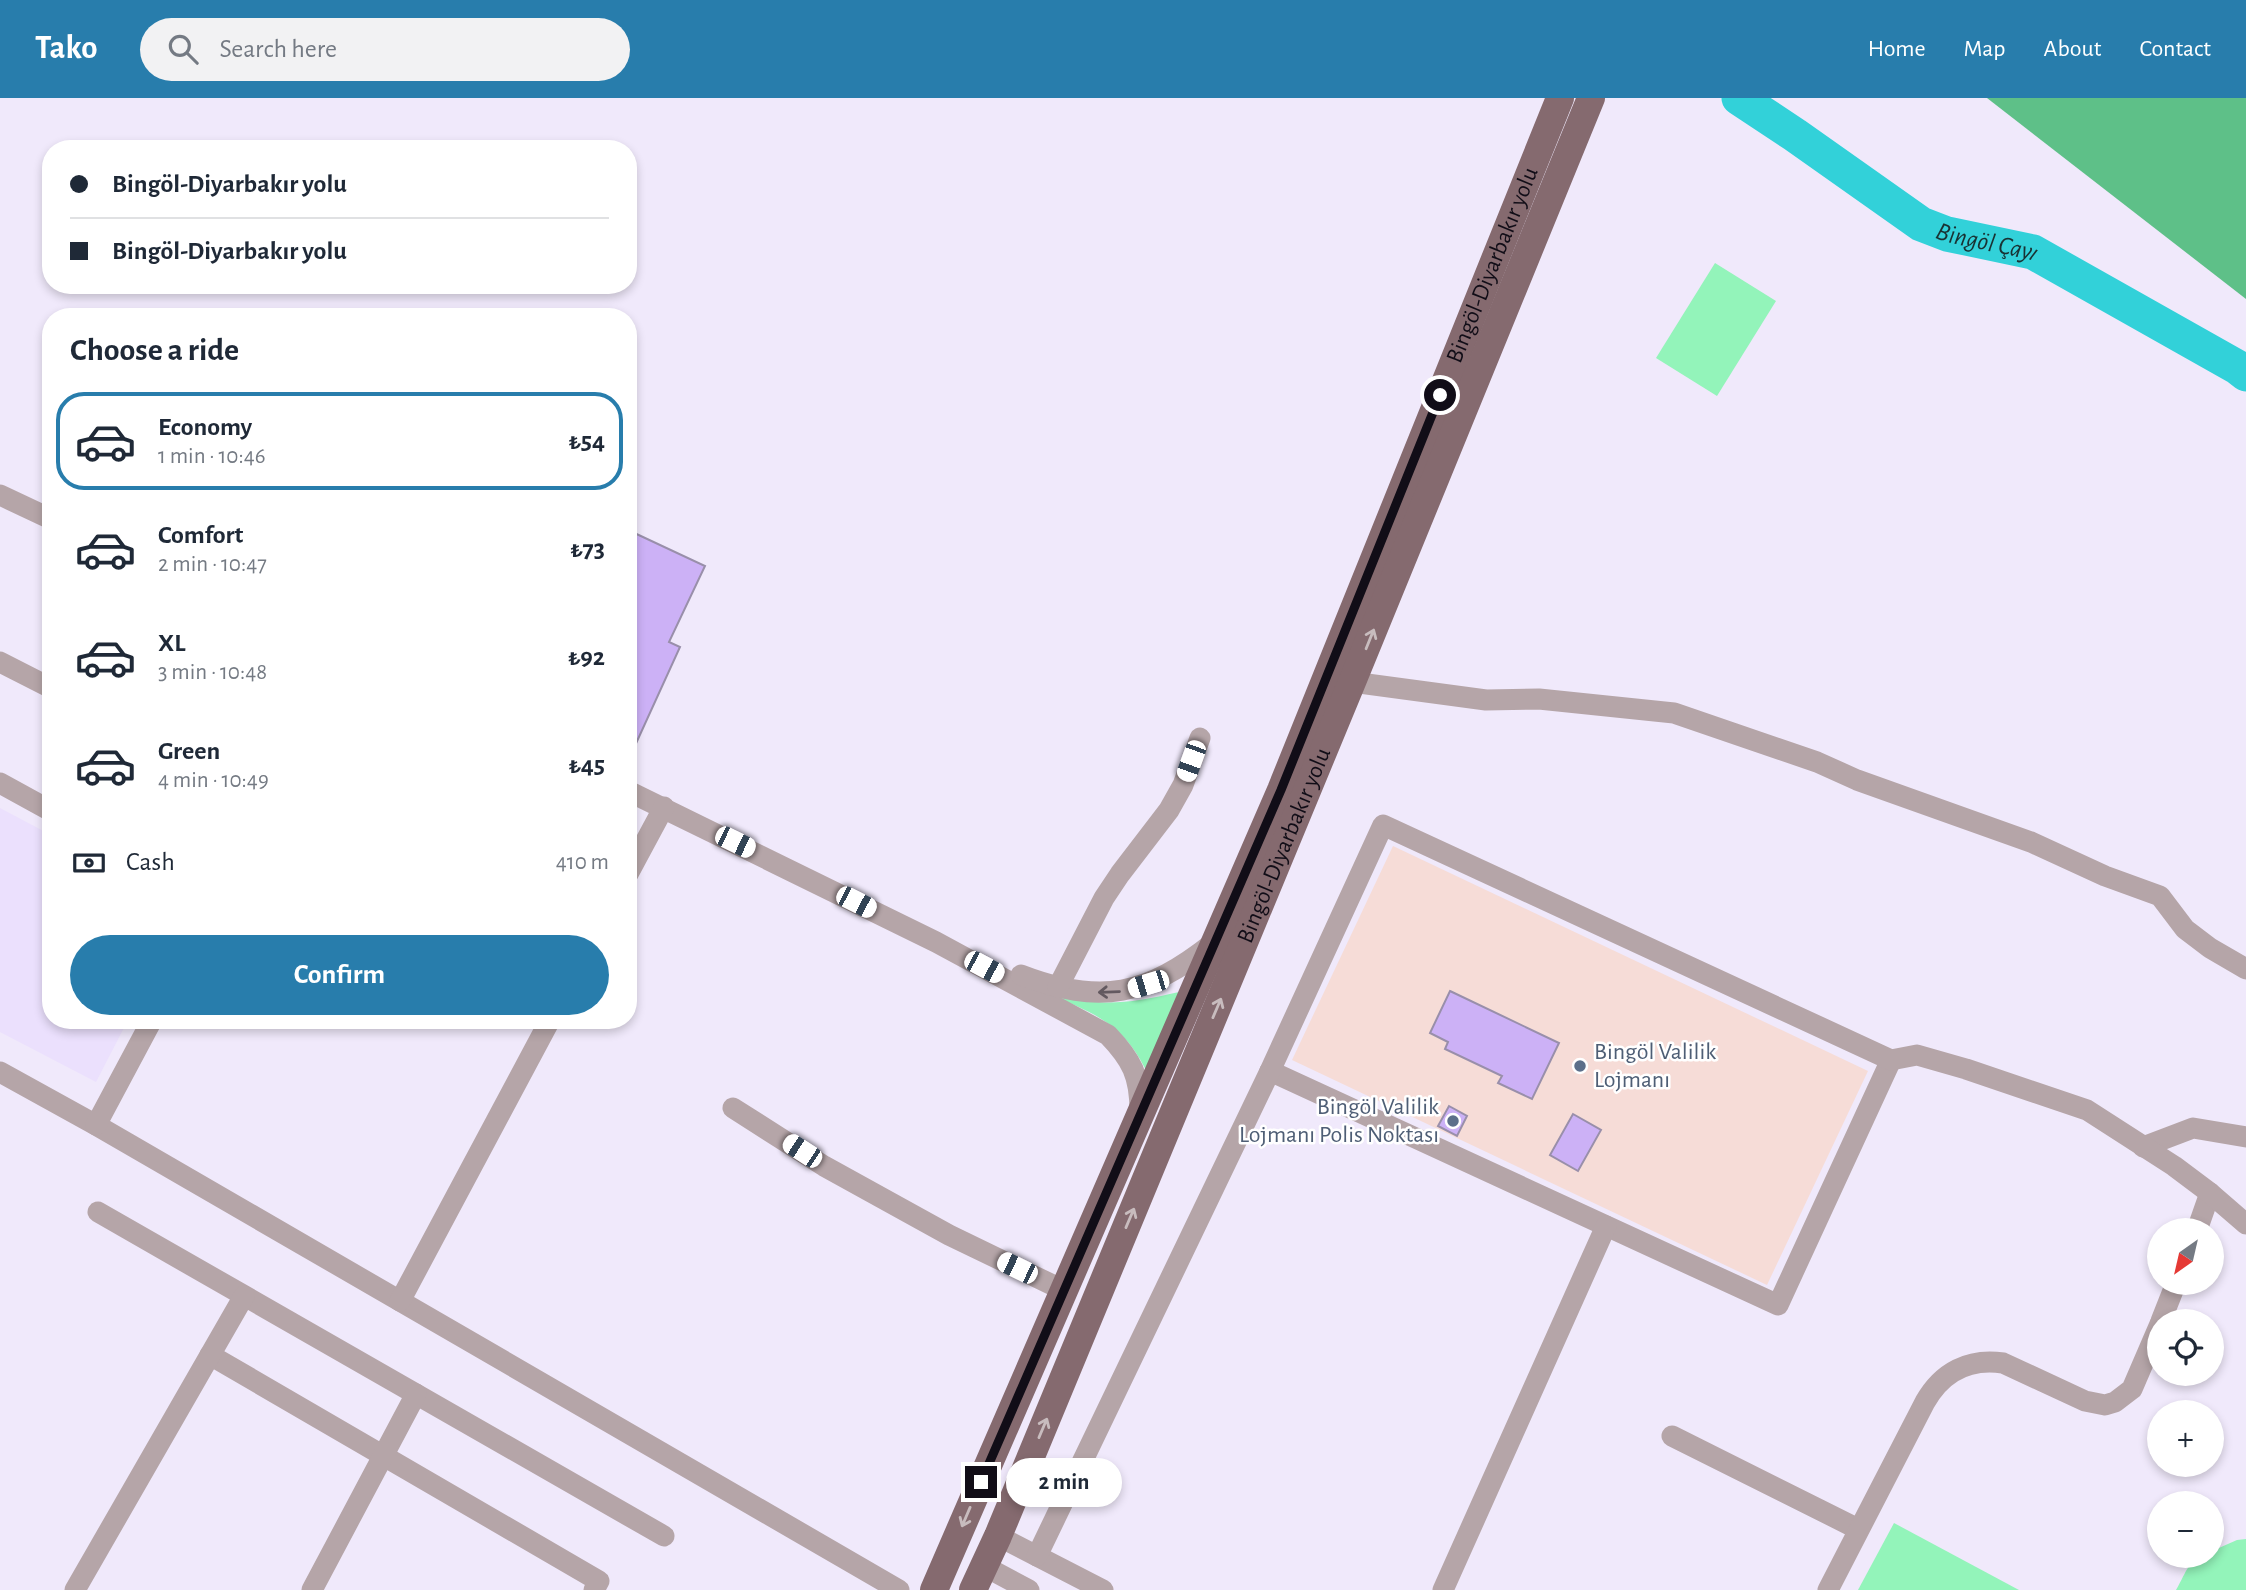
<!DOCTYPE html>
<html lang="en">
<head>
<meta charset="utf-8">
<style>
	:root { --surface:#fff; --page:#f2f2f3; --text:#1f2937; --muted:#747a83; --line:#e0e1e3; --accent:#287dac }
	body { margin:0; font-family:"Alegreya Sans",sans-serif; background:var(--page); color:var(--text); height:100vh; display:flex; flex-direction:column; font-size:26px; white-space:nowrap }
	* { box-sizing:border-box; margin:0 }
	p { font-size:23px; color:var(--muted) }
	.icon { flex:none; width:38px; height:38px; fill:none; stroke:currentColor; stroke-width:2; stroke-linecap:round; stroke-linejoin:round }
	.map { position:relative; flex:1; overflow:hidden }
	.side { position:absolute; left:42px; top:210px; width:595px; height:721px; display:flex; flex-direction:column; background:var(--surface); border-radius:28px; box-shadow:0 4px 10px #0003 }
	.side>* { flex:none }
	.guide { position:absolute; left:42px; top:42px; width:595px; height:154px; border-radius:28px; box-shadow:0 4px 10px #0003; display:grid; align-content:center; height:154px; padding:0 28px; background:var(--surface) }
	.needle { width:46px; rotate:214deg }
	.tools { position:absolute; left:2147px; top:1120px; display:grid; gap:14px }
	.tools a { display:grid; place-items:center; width:77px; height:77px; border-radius:50%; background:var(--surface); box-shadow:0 4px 10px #0003; font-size:35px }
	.end { position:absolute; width:32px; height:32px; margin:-16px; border:9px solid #110d17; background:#fff; box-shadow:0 0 0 4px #fff }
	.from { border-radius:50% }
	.bubble { position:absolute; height:49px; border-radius:24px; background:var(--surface); box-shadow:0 4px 10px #0003; font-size:23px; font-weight:700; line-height:49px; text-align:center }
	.car { position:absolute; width:21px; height:42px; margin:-21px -10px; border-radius:9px; box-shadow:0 0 5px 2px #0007; background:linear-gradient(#fff 24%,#345 0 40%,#fff 0 76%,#345 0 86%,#fff 0) }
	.guide b { display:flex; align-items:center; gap:24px; height:66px; font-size:26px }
	.guide b+b { border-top:2px solid var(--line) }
	.guide i { width:18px; height:18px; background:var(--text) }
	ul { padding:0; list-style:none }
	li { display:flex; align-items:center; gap:21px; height:98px; margin:0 14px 10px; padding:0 14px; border:4px solid transparent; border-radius:28px }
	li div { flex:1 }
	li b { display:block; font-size:26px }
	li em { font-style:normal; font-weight:700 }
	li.on { border-color:var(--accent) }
	li>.icon { width:63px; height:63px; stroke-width:1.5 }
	h2 { padding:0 28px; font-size:32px; line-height:84px }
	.pay { display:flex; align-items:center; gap:18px; height:77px; padding:0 28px; font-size:26px }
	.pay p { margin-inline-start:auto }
	.button { display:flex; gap:14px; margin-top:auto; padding:14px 28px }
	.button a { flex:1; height:80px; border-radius:42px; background:var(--accent); color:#fff; font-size:28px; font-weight:700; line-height:80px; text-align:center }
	header { display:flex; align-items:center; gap:42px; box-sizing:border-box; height:98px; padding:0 35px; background:var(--accent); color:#fff }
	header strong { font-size:33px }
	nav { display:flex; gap:38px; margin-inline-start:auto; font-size:24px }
	.search { width:490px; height:63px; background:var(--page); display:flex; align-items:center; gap:18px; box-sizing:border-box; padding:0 24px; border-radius:38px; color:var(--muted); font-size:26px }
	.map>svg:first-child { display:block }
	.commercial { fill:#f6dcd7 }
	.built { fill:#ebe0fd }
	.green { fill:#93f4ba }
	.forest { fill:#5ec088 }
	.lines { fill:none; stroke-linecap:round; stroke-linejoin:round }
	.river { stroke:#32d1d9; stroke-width:35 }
	.building { fill:#ccb1f6; stroke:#998faa; stroke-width:2 }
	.minor { stroke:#b5a5a8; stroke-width:21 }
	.major { stroke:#856a6f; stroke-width:28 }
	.oneway { stroke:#c8bcbe }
	.oneway2 { stroke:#635960 }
	.route { stroke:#110d17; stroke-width:9 }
	.service-dot { fill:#5c6f8a; stroke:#fff; stroke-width:2.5 }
	.labels { text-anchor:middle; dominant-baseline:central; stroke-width:5; stroke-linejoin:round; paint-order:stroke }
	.street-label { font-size:24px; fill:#110d17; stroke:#fff }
	.service-label { font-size:24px; fill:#4e5e75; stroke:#fff; text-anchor:start }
	.water-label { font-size:26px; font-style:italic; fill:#193233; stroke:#fff }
</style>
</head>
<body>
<header>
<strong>Tako</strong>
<div class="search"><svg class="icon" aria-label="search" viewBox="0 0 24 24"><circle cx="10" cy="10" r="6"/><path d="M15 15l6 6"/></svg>Search here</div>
<nav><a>Home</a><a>Map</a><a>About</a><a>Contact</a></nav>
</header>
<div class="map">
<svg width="2246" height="1492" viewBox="0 0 2246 1492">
	<rect width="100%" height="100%" fill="#f0e9fb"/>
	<!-- commercial -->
	<polygon class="commercial" points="1393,748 1868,973 1767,1187 1292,962"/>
	<!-- built -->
	<polygon class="built" points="0,710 51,737 51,922 128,922 96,984 0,934"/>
	<!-- green -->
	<g class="green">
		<polygon points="1715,165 1776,203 1717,298 1656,260"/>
		<path d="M1179,894L1146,972C1122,925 1095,916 1049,896C1101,909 1127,906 1179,894Z"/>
		<polygon points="1894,1425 2019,1492 1858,1492"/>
		<path d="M2246,1441V1492H2176C2187,1474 2188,1458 2212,1458V1453L2237,1442Z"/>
	</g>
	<!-- forest -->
	<polygon class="forest" points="1987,0 2246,0 2246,201"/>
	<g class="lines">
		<!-- river -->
		<path class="river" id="s1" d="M1739,0L1795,37L1921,126L1947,136L2033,154L2237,269L2246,276"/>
	</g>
	<!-- building -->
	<g class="building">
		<polygon points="628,432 705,468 669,544 680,549 628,663"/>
		<polygon points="1450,893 1559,945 1532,1001 1498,985 1502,978 1445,951 1448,944 1430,935"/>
		<polygon points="1449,1008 1467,1018 1457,1038 1438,1028"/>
		<polygon points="1573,1016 1601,1032 1578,1073 1550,1057"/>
	</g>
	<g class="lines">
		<!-- minor -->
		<g class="minor">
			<polyline points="0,397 51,421"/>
			<polyline points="0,564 51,590"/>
			<polyline points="1352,584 1486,602 1539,601 1674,615 1817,664 1857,682 2031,744 2105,778 2160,798 2185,831 2210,850 2246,871"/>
			<polyline points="0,685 51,713"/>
			<path d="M628,693L936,844L1108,937C1132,962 1140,978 1140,1013"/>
			<polyline points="628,776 664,709"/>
			<path d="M1021,877C1101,908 1147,897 1213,845"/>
			<polyline points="1058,889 1104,800 1120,776 1169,712 1183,687 1200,640"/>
			<polyline points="1270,973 1778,1207 1891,962"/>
			<polyline points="0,974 96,1027 899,1492"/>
			<polyline points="733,1010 824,1068 949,1137 1063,1192"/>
			<polyline points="96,1027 152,922"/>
			<polyline points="2143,1049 2193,1030 2246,1039"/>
			<polyline points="98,1114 664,1438"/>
			<polyline points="2197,1132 2210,1095"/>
			<polyline points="400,1203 550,922"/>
			<polyline points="2161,1223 2176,1185"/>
			<polyline points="210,1257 599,1483 594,1492"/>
			<polyline points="1672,1338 1858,1431"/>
			<polyline points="998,1438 1103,1492"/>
			<polyline points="1037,1458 1270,973 1383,727 1891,962 1917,957 1966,971 2087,1012 2174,1068 2210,1095 2246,1126"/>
			<polyline points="984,1468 1029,1492"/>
			<polyline points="75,1492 244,1198"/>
			<polyline points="312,1492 416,1296"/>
			<polyline points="1443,1492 1606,1128"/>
			<path d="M1828,1492L1925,1304C1942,1274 1969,1260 2003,1265L2085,1303L2105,1307L2115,1304L2132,1291L2160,1226"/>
		</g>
		<!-- major -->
		<g class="major">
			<path id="s2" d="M934,1492L1281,692L1560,0"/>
			<path id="s3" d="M973,1492L998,1438L1352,584L1591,0"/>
		</g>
	</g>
	<!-- one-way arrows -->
	<defs><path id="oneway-shaft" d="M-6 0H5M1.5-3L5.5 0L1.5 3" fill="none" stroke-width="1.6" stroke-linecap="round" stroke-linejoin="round" transform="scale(1.75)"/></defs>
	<g class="oneway">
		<use href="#oneway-shaft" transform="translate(1370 541) rotate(-68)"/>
		<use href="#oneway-shaft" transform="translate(1217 910) rotate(-67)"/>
		<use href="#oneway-shaft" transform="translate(1130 1120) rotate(-67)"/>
		<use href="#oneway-shaft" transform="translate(1043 1330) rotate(-67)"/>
		<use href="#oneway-shaft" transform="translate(966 1419) rotate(113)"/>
	</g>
	<use class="oneway2" href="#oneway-shaft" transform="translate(1109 894) rotate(178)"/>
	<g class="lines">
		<!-- route -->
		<polyline class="route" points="981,1384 1281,692 1440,297"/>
	</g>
	<!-- markers -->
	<g class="service-dot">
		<circle cx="1580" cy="968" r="7"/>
		<circle cx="1453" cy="1023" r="7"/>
	</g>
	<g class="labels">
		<!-- street labels -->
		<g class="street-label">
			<text stroke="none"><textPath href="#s2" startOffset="1438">Bingöl-Diyarbakır yolu</textPath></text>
			<text stroke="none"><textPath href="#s3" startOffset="807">Bingöl-Diyarbakır yolu</textPath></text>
		</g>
		<!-- service labels -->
		<g class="service-label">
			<text x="1594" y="954">Bingöl Valilik<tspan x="1594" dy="28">Lojmanı</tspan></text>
			<text x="1439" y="1009" text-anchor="end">Bingöl Valilik<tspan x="1439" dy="28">Lojmanı Polis Noktası</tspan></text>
		</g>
		<!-- water labels -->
		<g class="water-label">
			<text stroke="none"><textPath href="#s1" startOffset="290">Bingöl Çayı</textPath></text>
		</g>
	</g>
</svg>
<div class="tools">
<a><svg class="needle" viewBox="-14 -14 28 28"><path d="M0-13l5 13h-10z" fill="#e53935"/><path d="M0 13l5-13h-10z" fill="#747a83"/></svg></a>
<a><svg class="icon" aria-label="locate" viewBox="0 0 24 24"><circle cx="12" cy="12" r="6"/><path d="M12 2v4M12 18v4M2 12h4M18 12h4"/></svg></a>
<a>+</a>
<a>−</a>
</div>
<i class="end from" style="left:1440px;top:297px"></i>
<i class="end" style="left:981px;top:1384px"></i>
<div class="bubble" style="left:1006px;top:1360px;width:116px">2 min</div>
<i class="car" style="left:1191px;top:663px;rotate:200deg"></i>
<i class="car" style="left:735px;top:744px;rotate:116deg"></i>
<i class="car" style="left:856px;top:804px;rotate:117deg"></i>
<i class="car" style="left:984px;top:869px;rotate:118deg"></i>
<i class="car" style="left:1148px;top:886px;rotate:253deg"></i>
<i class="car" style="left:802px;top:1053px;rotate:303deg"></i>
<i class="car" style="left:1017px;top:1170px;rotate:296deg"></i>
<div class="guide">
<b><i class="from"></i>Bingöl-Diyarbakır yolu</b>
<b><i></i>Bingöl-Diyarbakır yolu</b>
</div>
<section class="side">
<h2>Choose a ride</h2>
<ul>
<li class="on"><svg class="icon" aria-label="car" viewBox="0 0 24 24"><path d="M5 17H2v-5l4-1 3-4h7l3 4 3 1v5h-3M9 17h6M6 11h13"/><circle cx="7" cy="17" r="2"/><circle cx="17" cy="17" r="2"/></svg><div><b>Economy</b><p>1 min · 10:46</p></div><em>₺54</em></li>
<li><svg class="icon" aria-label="car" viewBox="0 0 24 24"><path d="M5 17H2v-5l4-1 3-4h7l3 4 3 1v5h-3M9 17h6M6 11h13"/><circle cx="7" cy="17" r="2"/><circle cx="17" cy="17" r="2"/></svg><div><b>Comfort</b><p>2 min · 10:47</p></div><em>₺73</em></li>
<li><svg class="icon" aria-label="car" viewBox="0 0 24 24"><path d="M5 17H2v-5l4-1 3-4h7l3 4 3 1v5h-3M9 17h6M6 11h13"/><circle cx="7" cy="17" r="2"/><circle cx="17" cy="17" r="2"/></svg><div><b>XL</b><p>3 min · 10:48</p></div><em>₺92</em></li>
<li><svg class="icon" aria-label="car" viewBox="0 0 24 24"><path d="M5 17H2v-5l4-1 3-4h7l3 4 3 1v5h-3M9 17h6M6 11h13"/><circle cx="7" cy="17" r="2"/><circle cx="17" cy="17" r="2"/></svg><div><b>Green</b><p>4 min · 10:49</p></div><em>₺45</em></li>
</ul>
<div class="pay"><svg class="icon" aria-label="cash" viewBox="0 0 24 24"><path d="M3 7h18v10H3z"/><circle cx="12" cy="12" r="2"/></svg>Cash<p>410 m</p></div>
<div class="button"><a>Confirm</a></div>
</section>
</div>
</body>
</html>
